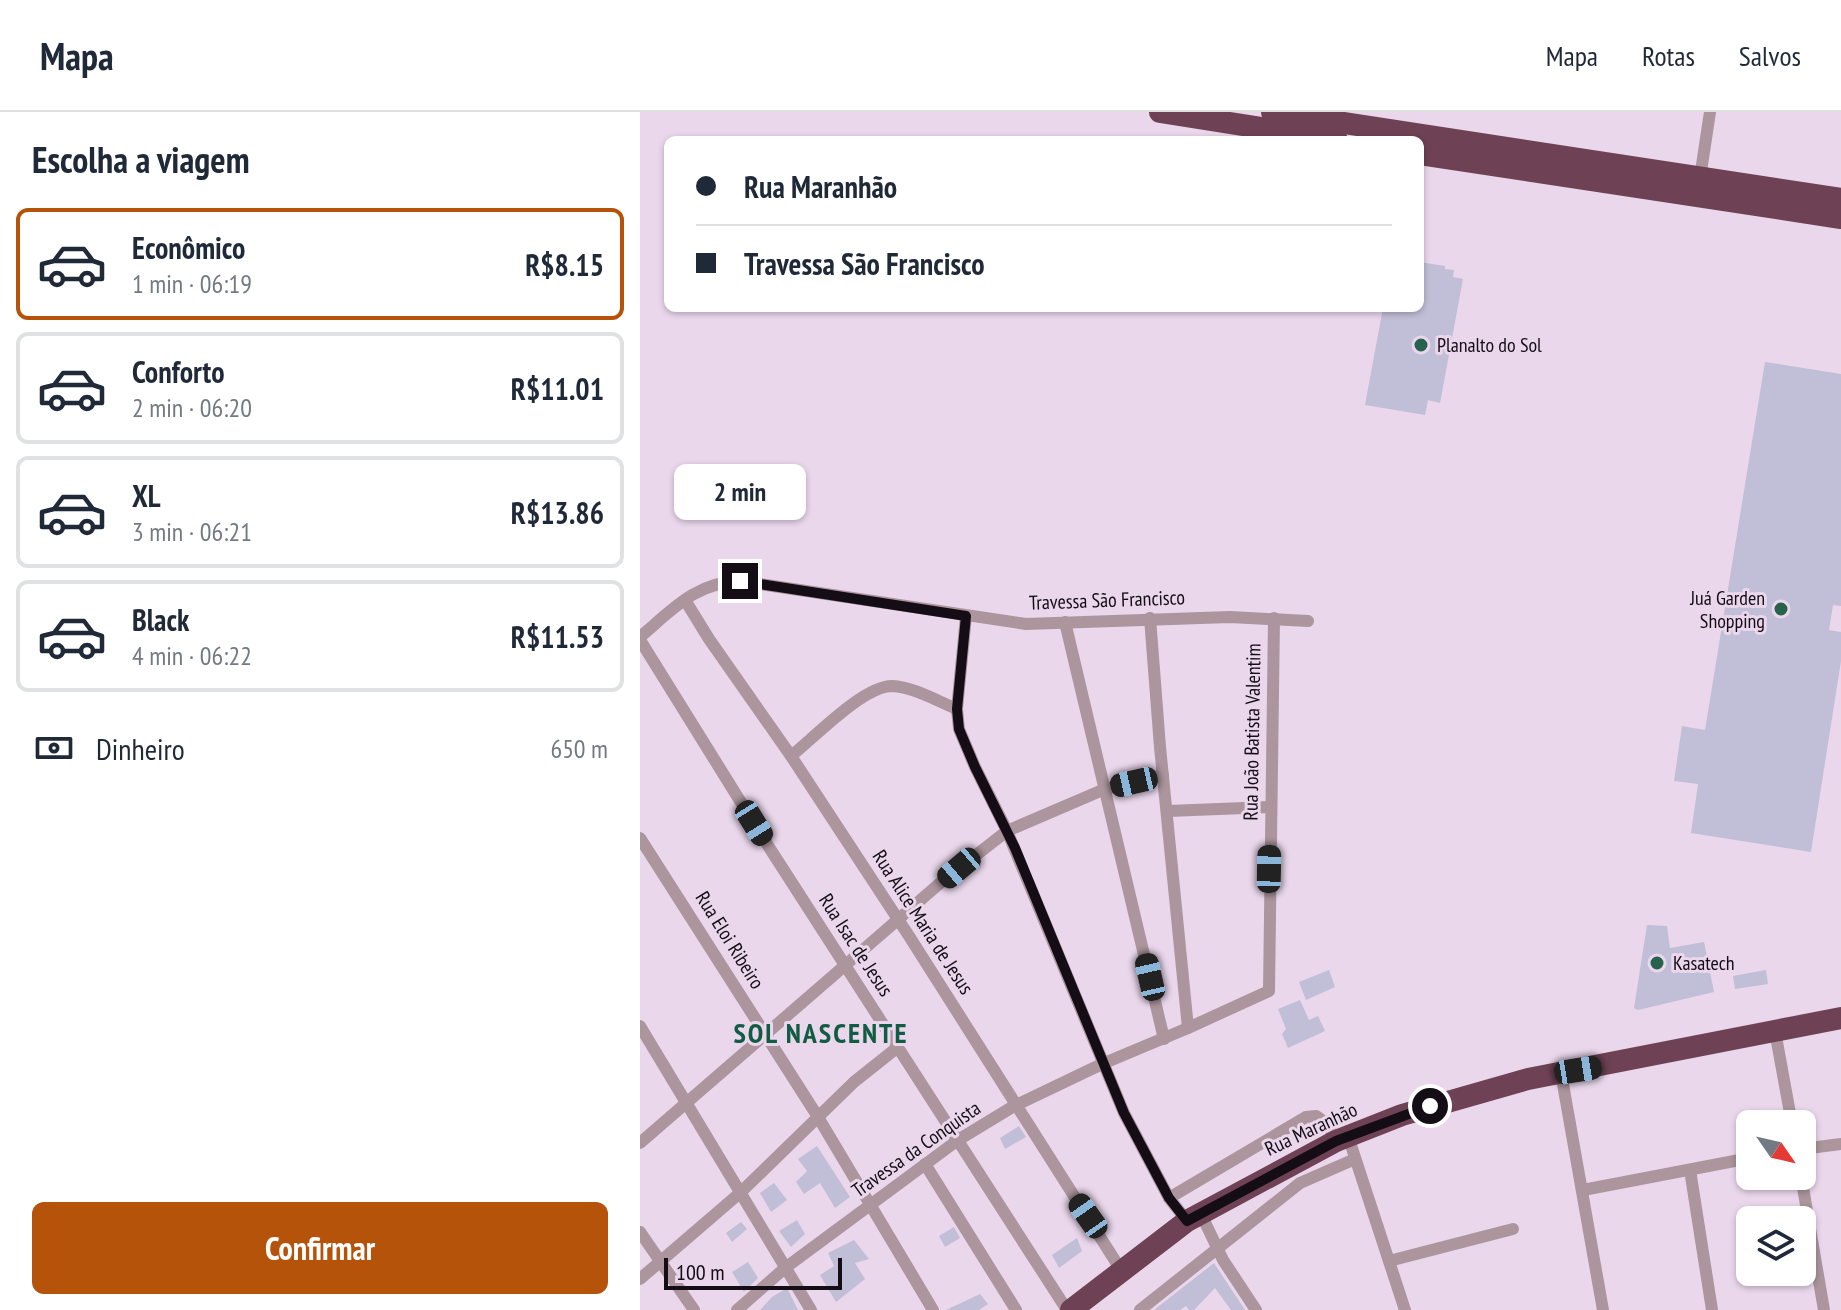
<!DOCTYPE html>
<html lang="pt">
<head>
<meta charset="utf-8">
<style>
	:root { --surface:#fff; --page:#f2f2f3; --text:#1f2937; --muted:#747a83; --line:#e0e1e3; --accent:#b45309 }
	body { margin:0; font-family:"PT Sans Narrow",sans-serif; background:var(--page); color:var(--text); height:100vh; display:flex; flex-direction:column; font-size:30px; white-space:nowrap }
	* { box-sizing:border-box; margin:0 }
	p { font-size:26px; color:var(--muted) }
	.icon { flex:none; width:44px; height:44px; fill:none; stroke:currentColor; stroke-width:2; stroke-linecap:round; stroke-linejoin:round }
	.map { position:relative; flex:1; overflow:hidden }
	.side { display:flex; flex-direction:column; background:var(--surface); width:640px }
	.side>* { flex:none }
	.guide { position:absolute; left:24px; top:24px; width:760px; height:176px; border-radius:12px; box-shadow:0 2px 6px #0004; display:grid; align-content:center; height:176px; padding:0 32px; background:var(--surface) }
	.needle { width:52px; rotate:124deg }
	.buttons { position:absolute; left:1096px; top:998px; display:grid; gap:16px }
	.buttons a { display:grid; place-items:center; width:80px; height:80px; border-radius:12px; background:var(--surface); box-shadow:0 2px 6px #0004; font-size:40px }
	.scale { position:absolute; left:24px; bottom:20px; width:178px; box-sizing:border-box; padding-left:8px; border:4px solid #140d15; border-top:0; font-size:22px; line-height:28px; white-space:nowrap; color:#140d15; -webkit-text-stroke:6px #ead7ec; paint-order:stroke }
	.end { position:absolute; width:36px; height:36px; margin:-18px; border:10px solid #140d15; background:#fff; box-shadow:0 0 0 4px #fff }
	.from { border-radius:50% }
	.bubble { position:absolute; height:56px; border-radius:12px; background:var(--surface); box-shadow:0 2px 6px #0004; font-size:26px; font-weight:800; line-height:56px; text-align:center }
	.car { position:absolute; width:24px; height:48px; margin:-24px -12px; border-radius:10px; box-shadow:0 0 6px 2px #0007; background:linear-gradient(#222 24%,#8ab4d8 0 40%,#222 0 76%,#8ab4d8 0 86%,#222 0) }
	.guide b { display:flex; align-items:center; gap:28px; height:76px; font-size:30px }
	.guide b+b { border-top:2px solid var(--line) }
	.guide i { width:20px; height:20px; background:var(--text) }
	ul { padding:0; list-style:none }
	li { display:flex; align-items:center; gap:24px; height:112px; margin:0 16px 12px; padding:0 16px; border:4px solid var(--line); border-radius:12px }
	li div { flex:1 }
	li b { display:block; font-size:30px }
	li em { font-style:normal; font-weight:800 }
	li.current { border-color:var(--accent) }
	li>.icon { width:72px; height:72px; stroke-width:1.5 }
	h2 { padding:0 32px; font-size:36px; line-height:96px }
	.pay { display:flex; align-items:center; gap:20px; height:88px; padding:0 32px; font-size:30px }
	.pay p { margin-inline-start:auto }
	.action { display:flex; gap:16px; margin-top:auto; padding:16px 32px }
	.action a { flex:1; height:92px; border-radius:12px; background:var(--accent); color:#fff; font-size:32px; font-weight:800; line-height:92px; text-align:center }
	header { display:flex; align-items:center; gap:48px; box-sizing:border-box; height:112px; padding:0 40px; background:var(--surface); border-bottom:2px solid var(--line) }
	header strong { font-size:38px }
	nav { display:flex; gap:44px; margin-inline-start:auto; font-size:28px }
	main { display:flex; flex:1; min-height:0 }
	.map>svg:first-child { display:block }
	.building { fill:#c1bed7 }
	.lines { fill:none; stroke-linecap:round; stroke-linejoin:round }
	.street { stroke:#ac959d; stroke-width:12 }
	.highway { stroke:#6e4254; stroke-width:22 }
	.route { stroke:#140d15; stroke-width:10 }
	.poi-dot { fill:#27624d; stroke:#ead7ec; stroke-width:3 }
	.labels { text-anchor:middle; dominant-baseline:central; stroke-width:6; stroke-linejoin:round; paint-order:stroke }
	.poi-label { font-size:20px; fill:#140d15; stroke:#ead7ec; text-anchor:start }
	.street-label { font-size:20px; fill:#140d15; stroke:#ead7ec }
	.district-label { font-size:28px; font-weight:bold; letter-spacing:2px; fill:#135c44; stroke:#ead7ec }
</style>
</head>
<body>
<header>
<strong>Mapa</strong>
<nav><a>Mapa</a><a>Rotas</a><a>Salvos</a></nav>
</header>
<main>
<section class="side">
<h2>Escolha a viagem</h2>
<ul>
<li class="current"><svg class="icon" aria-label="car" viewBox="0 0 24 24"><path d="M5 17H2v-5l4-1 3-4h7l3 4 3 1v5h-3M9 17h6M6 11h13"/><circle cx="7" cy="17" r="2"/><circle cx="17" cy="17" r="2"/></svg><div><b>Econômico</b><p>1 min · 06:19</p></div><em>R$8.15</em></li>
<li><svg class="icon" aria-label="car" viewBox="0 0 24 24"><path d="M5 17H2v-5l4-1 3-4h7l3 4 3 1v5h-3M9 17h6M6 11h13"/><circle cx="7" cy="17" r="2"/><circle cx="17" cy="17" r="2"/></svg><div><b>Conforto</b><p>2 min · 06:20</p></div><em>R$11.01</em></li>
<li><svg class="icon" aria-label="car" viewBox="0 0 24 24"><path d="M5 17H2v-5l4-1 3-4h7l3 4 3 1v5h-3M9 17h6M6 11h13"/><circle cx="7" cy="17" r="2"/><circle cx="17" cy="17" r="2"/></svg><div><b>XL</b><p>3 min · 06:21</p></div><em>R$13.86</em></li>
<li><svg class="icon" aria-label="car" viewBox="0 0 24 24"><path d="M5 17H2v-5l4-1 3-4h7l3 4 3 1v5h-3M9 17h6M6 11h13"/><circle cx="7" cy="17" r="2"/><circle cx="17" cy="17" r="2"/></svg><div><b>Black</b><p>4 min · 06:22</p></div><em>R$11.53</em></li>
</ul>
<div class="pay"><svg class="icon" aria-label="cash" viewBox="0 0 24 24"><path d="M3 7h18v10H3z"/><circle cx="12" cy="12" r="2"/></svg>Dinheiro<p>650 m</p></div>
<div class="action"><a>Confirmar</a></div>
</section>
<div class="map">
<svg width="1201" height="1198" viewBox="0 0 1201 1198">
	<rect width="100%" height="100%" fill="#ead7ec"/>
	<!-- building -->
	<g class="building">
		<polygon points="780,150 805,154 805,157 814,158 813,165 823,167 800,291 788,288 785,303 725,293 743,196 780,196"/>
		<polygon points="1125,250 1201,262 1201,494 1193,493 1189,518 1201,520 1201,549 1171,740 1051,721 1058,672 1034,669 1042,614 1065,618"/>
		<polygon points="1007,813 1027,814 1030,836 1064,830 1074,880 998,898 994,896"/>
		<polygon points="689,858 695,875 666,888 659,870"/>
		<polygon points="1126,858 1128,872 1095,877 1093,864"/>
		<polygon points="660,888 669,908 678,904 685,919 648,936 642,922 646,917 638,897"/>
		<polygon points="379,1014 386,1025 365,1037 360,1026"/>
		<polygon points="177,1034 210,1085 195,1096 180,1071 164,1082 156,1070 167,1059 158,1047"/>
		<polygon points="134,1071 147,1088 131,1100 120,1081"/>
		<polygon points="157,1108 165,1122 151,1135 139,1119"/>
		<polygon points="101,1110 107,1117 92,1130 86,1121"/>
		<polygon points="314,1115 320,1126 305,1135 299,1124"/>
		<polygon points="437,1126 442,1139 419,1156 412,1143"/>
		<polygon points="214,1128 229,1147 215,1151 225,1167 196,1190 180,1163 194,1154 188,1141"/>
		<polygon points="108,1150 118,1166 104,1180 92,1160"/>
		<polygon points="574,1151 605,1198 591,1198 575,1176 554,1198 549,1198 546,1194 540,1198 514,1198"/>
		<polygon points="147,1176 158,1198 120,1198 132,1185"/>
		<polygon points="340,1182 348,1192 339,1198 306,1198"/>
	</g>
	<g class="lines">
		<!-- street -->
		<g class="street">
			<polyline points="1060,66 1070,0"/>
			<polyline points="45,488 69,527 151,644 269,824 481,1158"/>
			<polyline points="326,504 317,597 319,617 335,655 367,719 484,1001 529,1086 547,1109"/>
			<polyline points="510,506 520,635 548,916"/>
			<polyline points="425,510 524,927"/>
			<path d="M0,525C32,498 56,470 100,469L386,512L590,505L668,509"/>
			<polyline points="0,528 125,729 427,1198"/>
			<path d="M151,644C174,626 223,574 252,574C274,575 297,589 317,597"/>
			<polyline points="528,699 630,695"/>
			<polyline points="0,726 178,1005 293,1198"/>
			<polyline points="0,914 171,1198"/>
			<polyline points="1135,919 1152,1012"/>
			<polyline points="921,961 963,1198"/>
			<polyline points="708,1024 765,1198"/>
			<polyline points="0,1031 299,772 367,719 465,677 523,663"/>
			<polyline points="1162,1037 1201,1032"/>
			<polyline points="285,1052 376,1198"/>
			<polyline points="1050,1058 1072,1198"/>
			<polyline points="1161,1064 1184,1198"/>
			<polyline points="943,1078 1110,1046"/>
			<path d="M529,1086L666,1005L676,1004C686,1010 691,1018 696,1029"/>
			<polyline points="561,1102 583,1148 616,1198"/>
			<polyline points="0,1120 54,1198"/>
			<polyline points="749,1149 873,1117"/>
			<polyline points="0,1167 101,1080 214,970 258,935"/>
			<polyline points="97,1198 145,1156 318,1028 374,994 462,952 548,916 629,879 634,506"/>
			<polyline points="500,1198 660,1071 715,1047"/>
		</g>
		<!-- highway -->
		<g class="highway">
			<polyline points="520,0 697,28"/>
			<polyline points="632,0 1201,87"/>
			<polyline points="780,42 1201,106"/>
			<polyline points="431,1198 547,1109 696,1029 762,1003 888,967 1201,906"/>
		</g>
	</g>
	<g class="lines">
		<!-- route -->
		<polyline class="route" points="100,469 326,504 317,597 319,617 335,655 375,736 484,1001 529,1086 547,1109 696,1029 790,994"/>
	</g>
	<!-- markers -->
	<g class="poi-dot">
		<circle cx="781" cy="233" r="8"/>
		<circle cx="1141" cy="497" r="8"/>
		<circle cx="1017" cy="851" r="8"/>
	</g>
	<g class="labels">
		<!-- poi labels -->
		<g class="poi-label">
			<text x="797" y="233">Planalto do Sol</text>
			<text x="1125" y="486" text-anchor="end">Juá Garden<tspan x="1125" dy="23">Shopping</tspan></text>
			<text x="1033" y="851">Kasatech</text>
		</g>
		<!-- street labels -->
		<g class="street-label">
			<text transform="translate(467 488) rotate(-2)">Travessa São Francisco</text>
			<text transform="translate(612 620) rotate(-89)">Rua João Batista Valentim</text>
			<text transform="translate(283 810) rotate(57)">Rua Alice Maria de Jesus</text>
			<text transform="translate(90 828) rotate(58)">Rua Eloi Ribeiro</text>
			<text transform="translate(216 833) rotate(57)">Rua Isac de Jesus</text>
			<text transform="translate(671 1017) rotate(-25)">Rua Maranhão</text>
			<text transform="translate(276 1037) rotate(-35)">Travessa da Conquista</text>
		</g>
		<!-- district labels -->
		<g class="district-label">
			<text x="181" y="920">SOL NASCENTE</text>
		</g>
	</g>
</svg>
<div class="buttons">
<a><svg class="needle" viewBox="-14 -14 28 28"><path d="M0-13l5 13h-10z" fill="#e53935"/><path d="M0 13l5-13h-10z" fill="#747a83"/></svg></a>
<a><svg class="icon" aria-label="layers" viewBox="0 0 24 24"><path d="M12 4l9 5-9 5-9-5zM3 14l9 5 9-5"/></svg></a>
</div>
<div class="scale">100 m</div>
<i class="end from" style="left:790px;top:994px"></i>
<i class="end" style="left:100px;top:469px"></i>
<div class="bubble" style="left:34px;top:352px;width:132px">2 min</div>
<i class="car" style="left:494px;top:670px;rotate:257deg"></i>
<i class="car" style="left:114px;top:711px;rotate:148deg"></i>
<i class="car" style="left:319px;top:756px;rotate:230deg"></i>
<i class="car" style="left:629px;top:757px;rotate:1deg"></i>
<i class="car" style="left:510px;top:865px;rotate:347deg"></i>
<i class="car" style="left:938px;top:958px;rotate:81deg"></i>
<i class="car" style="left:448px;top:1104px;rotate:325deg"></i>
<div class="guide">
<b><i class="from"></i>Rua Maranhão</b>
<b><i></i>Travessa São Francisco</b>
</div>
</div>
</main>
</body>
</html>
